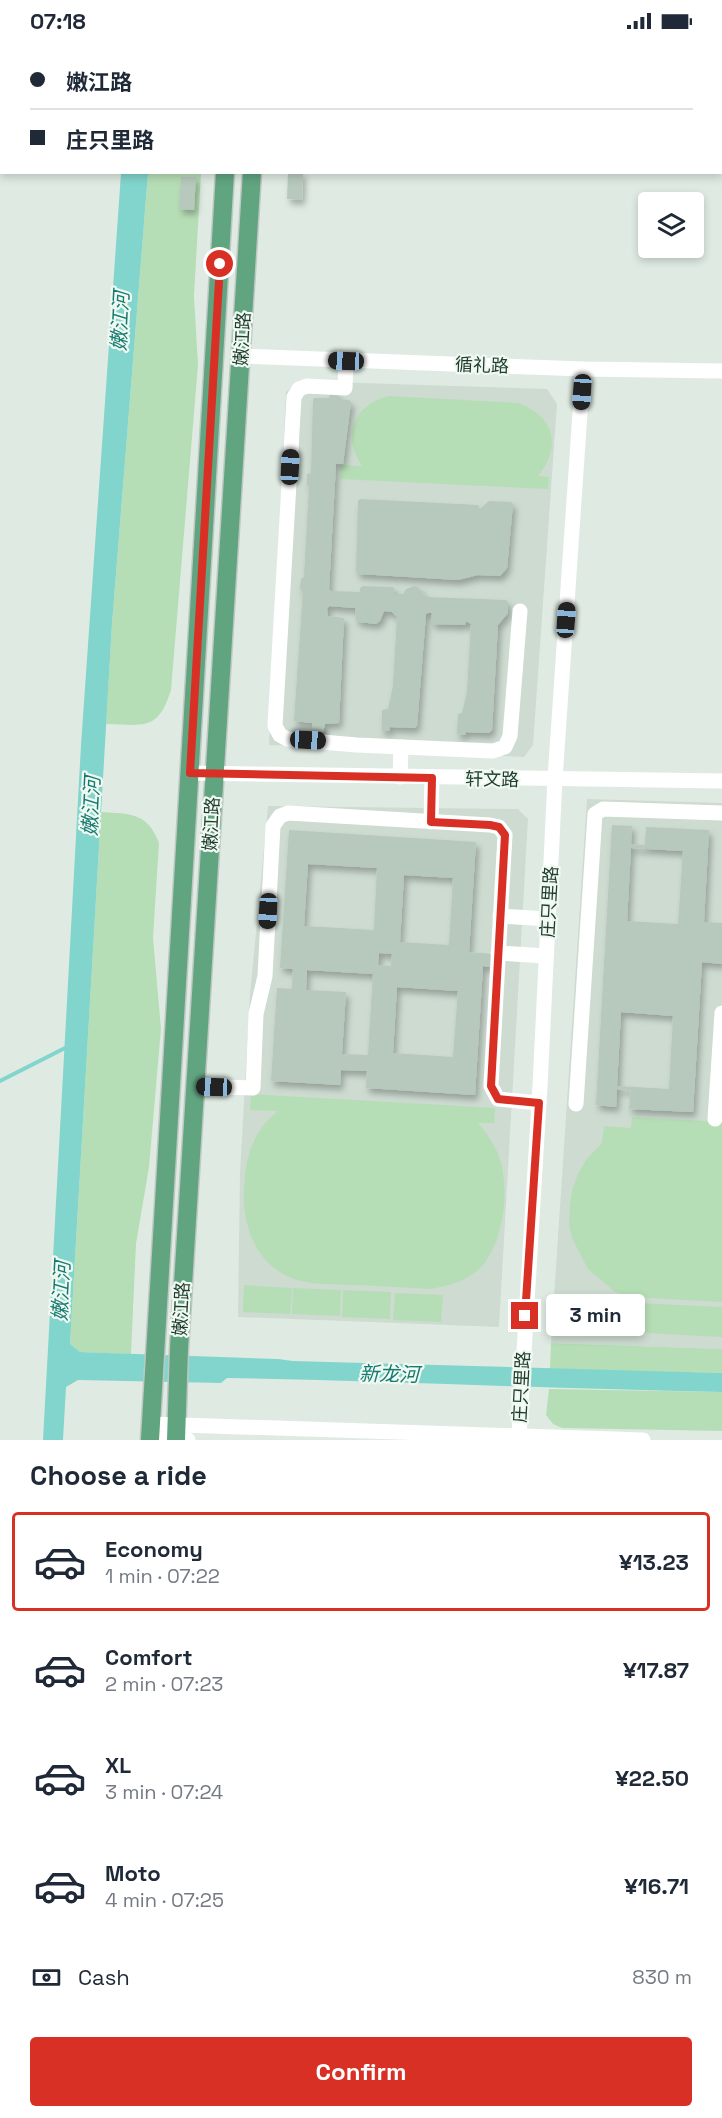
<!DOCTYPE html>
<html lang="en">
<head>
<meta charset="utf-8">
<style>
	:root { --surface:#fff; --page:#f6f6f7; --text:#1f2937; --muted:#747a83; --line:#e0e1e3; --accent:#d93025 }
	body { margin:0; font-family:"Space Grotesk","Noto Sans SC",sans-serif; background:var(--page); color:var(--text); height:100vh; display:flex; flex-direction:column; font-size:22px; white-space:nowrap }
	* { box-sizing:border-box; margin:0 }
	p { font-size:20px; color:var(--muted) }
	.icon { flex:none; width:33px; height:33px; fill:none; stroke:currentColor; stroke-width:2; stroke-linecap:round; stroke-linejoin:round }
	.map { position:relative; height:1398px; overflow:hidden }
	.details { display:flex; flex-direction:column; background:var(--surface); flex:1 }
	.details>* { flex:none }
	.hud { position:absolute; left:0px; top:0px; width:723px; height:132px; box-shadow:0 3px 9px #0003; display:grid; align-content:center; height:132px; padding:0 30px; background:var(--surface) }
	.buttons { position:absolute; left:638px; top:150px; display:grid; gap:12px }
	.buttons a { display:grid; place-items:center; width:66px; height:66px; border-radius:6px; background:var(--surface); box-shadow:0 3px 9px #0003; font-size:30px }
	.end { position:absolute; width:27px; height:27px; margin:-14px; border:8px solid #d93025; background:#fff; box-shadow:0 0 0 3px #fff }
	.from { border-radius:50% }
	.bubble { position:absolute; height:42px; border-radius:6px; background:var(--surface); box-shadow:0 3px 9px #0003; font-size:20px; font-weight:600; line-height:42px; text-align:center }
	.car { position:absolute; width:18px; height:36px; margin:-18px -9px; border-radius:8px; box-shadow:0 0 4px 2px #0007; background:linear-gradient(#222 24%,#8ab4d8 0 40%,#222 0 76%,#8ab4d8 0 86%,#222 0) }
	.hud b { display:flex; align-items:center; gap:21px; height:57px; font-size:22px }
	.hud b+b { border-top:2px solid var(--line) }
	.hud i { width:15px; height:15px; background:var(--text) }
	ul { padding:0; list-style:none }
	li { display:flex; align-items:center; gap:18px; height:99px; margin:0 12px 9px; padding:0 18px; border:3px solid transparent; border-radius:6px }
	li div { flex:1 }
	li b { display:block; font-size:22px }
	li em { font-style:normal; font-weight:600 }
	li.on { border-color:var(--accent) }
	li>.icon { width:54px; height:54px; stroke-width:1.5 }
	h2 { padding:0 30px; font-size:27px; line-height:72px }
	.pay { display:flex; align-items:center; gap:15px; height:66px; padding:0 30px; font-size:22px }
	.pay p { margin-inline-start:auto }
	.action { display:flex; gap:12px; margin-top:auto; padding:12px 30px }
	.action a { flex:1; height:69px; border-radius:6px; background:var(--accent); color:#fff; font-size:24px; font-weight:600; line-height:69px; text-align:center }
	.status { display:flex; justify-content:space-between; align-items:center; height:42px; padding:0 30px; background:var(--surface); direction:ltr }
	.status svg { height:16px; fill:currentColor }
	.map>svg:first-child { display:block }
	.built { fill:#cddbd1 }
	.green { fill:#b6deb6 }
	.water { fill:#82d5cc }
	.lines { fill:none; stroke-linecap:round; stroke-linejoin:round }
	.stream { stroke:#82d5cc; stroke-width:4 }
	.building { fill:#b7c9bd; fill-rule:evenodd; filter:url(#shadow) }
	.major-casing { stroke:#c0c8c4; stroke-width:21 }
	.minor { stroke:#fff; stroke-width:15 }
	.major { stroke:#60a480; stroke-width:18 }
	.route { stroke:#d93025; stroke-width:8 }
	.labels { text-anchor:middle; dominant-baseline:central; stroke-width:4.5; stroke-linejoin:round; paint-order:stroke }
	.street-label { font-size:18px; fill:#1f3c2c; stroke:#eff8f1 }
	.water-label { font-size:20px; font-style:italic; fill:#157b71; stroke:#eff8f1 }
</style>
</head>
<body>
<div class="status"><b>07:18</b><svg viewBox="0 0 49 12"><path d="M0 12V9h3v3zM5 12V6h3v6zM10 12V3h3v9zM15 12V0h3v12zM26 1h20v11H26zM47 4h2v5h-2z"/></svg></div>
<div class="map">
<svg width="722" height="1398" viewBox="0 0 722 1398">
	<defs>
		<filter id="shadow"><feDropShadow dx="3" dy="5" stdDeviation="3" flood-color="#0004"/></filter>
	</defs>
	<rect width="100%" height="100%" fill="#dfebe2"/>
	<!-- built -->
	<g class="built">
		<polygon points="299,339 547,347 557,362 533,703 524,715 269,703 286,350"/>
		<polygon points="587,757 722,761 722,1307 551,1301"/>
		<polygon points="268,764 518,767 528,777 499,1285 238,1275 240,1131 250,953"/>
	</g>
	<!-- green -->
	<g class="green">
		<path d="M148,131H201L194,254L198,323L171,648C158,689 145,683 106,682L112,582Z"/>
		<path d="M389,354L518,361C555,374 562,405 538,434L549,435L548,447L340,437V423L362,424C341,394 354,362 389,354Z"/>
		<path d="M101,770C131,772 147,770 159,801L153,896L161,987L149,1125L136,1202L131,1312L80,1310L70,1302Z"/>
		<path d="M251,1052L495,1066L494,1081H478C486,1090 493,1100 498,1112C510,1143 505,1191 486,1219C474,1237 450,1244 430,1247C404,1245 378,1244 352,1243C336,1242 317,1243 301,1239C258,1228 242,1187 244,1146C246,1114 252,1090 278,1069L250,1068Z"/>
		<polygon points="632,1075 722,1080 722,1260 632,1255 615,1250 588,1227 572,1196 569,1182 570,1164 572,1148 578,1132 586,1118 602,1101 604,1084 631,1086"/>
		<polygon points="244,1243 292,1246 290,1272 243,1270"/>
		<polygon points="293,1246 341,1248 340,1274 292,1272"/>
		<polygon points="343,1248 391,1250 390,1277 342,1275"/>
		<polygon points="395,1251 443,1253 441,1280 393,1278"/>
		<polygon points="573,1258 722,1265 722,1295 571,1287"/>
		<polygon points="551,1301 722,1307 722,1331 550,1327"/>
		<polygon points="549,1347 722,1350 722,1389 562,1386 553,1382 546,1373"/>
	</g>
	<!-- water -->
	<path class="water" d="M121,131H148L112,582L70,1302L80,1310L278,1317L293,1319L722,1331V1350C557,1347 392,1339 227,1336L221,1341L78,1338L66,1345L63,1398H43L81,703Z"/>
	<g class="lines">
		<!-- stream -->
		<polyline class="stream" points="0,1039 69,1004"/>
	</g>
	<!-- building -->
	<g class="building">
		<polygon points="288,130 303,130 302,158 287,157"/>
		<polygon points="181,135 196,135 194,168 179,167"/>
		<polygon points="330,351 338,351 338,357 349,358 351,360 343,422 336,422 329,547 331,549 360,550 360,546 363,544 393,545 395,548 393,552 403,552 406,547 414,544 418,545 426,555 506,558 508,560 508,571 498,583 492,688 489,691 466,690 465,693 457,692 458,672 462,671 467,650 471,582 466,579 465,583 433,582 431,580 432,571 428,571 426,572 417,684 415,686 390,685 389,689 382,689 382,668 388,667 393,644 397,575 392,570 384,569 380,579 376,582 360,580 356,578 355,566 329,564 327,567 328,574 344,576 339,681 325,682 323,690 313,689 312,681 294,679 303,549 300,547 301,537 304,535 309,444 307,443 307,432 311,431 313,358 314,356 329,356"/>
		<polygon points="360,457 478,463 480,467 489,459 511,460 513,462 507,526 500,534 478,533 458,538 359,532 356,529 358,459"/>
		<path d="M612,783L632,784L631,802L645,803L646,785L709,788L704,880L722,881V922L702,920L693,1070L629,1067L631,1048L617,1047L616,1065L596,1063ZM631,806L683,809L678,882L627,879ZM621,970L673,974L669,1047L617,1044Z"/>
		<path d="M289,788L476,800L469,910L491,912L490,925L483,924L475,1053L366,1046L367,1029L341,1028L340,1043L271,1039L277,946L292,947L293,927L280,926ZM308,822L377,826L374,888L304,884ZM404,833L453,836L449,903L400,900ZM379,911L392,912L391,924L378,923ZM307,928L373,932L368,1013L342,1012L346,950L306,948ZM397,945L458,949L453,1015L393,1011Z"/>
	</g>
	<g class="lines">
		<defs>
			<g id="major">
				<polyline points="233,2 233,0"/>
				<polyline points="259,2 259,0"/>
				<polyline points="0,8 2,8"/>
				<polyline points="0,35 2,35"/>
				<polyline points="150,1398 225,130"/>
				<polyline points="176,1398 179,1307 252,130"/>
			</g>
		</defs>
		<!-- major casing -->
		<use href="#major" class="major-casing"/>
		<!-- minor -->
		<g class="minor">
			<polyline points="242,314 583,327 722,329"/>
			<polyline points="346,319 345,346 307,344 299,347 294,355 275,684 280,693 287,697 357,703 493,709 505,705 510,694 520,569"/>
			<polyline points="190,731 722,739"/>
			<polyline points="400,735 401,705"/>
			<polyline points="431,780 432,736"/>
			<polyline points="500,874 548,877"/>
			<polyline points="498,911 546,914"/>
			<polyline points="195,1044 253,1046 256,972 265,934 273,784 280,774 288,771 490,783 499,785 505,793 491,1044 498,1057 539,1061"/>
			<polyline points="576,1062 595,772 603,767 722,771"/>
			<polyline points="715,1077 722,971"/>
			<polyline points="151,1382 643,1398"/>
			<polyline points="519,1393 540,1044 555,737 583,327"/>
			<polyline points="150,1397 188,1398"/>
		</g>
		<!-- major -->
		<use href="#major" class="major"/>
	</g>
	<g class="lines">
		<!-- route -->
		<polyline class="route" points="220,222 190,731 432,736 431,780 490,783 499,785 505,793 491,1044 498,1057 539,1061 525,1274"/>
	</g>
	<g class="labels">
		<!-- street labels -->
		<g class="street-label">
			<text transform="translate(242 297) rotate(-87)">嫩江路</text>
			<text transform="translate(482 323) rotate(2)">循礼路</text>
			<text transform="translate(492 737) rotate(1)">轩文路</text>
			<text transform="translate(211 782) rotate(-87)">嫩江路</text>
			<text transform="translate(549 860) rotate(-87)">庄只里路</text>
			<text transform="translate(181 1267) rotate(-87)">嫩江路</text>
			<text transform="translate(521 1345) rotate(-87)">庄只里路</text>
		</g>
		<!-- water labels -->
		<g class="water-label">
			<text transform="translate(120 279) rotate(-87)">嫩江河</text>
			<text transform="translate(91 764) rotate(-87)">嫩江河</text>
			<text transform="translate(61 1249) rotate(-87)">嫩江河</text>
			<text transform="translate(389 1332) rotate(1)">新龙河</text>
		</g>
	</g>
</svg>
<div class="buttons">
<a><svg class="icon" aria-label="layers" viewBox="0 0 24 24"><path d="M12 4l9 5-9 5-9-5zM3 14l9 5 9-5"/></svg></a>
</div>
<i class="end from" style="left:220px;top:222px"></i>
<i class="end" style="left:525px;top:1274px"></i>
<div class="bubble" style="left:546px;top:1252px;width:99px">3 min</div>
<i class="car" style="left:346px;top:319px;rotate:272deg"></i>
<i class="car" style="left:582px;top:350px;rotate:184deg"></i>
<i class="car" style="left:290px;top:425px;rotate:3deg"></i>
<i class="car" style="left:566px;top:578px;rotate:4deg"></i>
<i class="car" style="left:308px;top:698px;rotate:93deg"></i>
<i class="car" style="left:268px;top:869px;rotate:183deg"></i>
<i class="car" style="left:214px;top:1045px;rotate:272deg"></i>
<div class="hud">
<b><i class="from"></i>嫩江路</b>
<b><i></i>庄只里路</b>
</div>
</div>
<section class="details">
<h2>Choose a ride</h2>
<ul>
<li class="on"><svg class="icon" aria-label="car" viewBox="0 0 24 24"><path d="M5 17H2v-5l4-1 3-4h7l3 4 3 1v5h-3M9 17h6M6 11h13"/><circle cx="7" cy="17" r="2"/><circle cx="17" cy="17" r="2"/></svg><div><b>Economy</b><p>1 min · 07:22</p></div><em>¥13.23</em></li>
<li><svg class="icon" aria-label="car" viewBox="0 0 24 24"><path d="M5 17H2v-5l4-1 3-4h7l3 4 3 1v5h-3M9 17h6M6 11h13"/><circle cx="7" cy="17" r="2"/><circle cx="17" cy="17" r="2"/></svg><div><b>Comfort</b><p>2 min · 07:23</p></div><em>¥17.87</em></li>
<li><svg class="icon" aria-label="car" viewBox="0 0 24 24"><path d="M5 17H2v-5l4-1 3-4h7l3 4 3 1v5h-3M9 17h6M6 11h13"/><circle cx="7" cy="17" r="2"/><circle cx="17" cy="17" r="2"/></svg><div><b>XL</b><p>3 min · 07:24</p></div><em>¥22.50</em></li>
<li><svg class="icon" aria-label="car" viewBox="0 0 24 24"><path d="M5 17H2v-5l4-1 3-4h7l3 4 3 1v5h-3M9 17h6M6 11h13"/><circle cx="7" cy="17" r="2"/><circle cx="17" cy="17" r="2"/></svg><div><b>Moto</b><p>4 min · 07:25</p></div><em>¥16.71</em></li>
</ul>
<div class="pay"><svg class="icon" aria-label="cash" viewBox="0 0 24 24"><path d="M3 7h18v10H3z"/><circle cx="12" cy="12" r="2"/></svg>Cash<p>830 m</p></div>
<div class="action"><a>Confirm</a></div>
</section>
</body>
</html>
